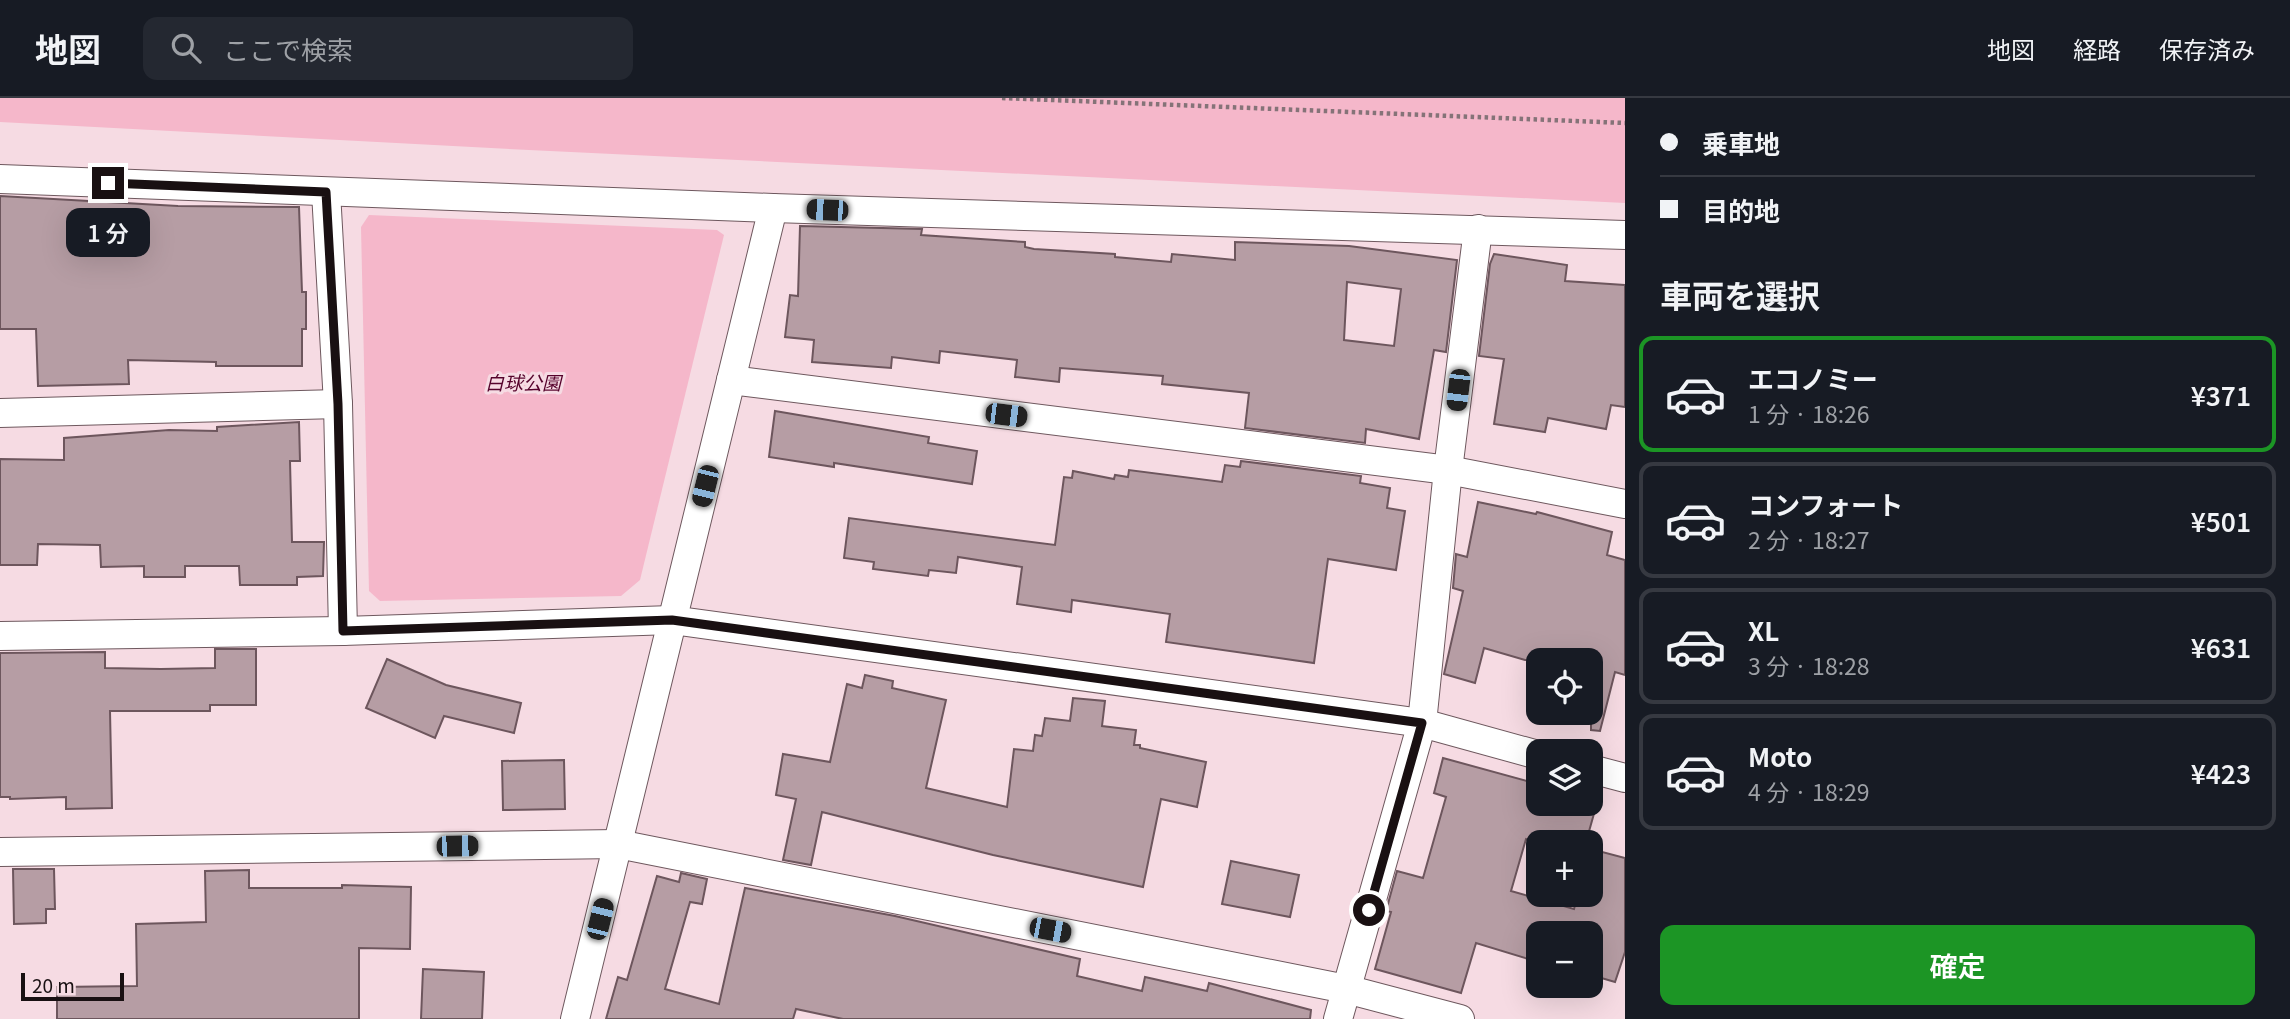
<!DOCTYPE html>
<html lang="ja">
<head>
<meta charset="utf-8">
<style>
	:root { --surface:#171b24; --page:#242831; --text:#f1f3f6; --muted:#9ea1a6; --line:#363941; --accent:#1c9525 }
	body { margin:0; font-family:Georgia,"Noto Sans JP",serif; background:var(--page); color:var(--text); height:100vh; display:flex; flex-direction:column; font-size:26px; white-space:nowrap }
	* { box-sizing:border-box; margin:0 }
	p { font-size:23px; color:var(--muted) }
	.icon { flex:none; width:38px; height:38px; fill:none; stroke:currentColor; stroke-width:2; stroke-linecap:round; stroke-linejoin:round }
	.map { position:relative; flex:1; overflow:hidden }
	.drawer { display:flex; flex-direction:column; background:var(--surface); width:665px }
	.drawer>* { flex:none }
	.banner { display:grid; align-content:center; height:154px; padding:0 35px; background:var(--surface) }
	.buttons { position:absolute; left:1526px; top:550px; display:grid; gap:14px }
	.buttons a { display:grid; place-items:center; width:77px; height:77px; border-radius:14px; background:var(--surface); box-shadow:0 7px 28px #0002; font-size:35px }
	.scale { position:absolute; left:21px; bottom:18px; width:103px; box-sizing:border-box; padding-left:7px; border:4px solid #191012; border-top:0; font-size:19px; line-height:24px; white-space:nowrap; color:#191012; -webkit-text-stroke:5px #f6dbe3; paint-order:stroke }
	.end { position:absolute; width:32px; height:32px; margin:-16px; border:9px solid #191012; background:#fff; box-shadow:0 0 0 4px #fff }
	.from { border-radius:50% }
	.bubble { position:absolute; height:49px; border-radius:14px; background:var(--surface); box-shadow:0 7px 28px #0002; font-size:23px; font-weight:600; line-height:49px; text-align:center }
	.car { position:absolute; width:21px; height:42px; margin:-21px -10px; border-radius:9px; box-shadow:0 0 5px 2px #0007; background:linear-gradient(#222 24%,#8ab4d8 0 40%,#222 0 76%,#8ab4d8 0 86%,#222 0) }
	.banner b { display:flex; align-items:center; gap:24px; height:66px; font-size:26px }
	.banner b+b { border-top:2px solid var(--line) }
	.banner i { width:18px; height:18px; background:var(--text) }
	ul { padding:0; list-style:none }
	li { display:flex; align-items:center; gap:21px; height:116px; margin:0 14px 10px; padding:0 21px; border:4px solid var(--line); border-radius:14px }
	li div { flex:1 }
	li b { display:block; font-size:26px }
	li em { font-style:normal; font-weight:600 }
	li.active { border-color:var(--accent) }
	li>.icon { width:63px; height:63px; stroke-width:1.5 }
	h2 { padding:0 35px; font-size:32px; line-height:84px }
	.cta { display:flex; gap:14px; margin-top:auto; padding:14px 35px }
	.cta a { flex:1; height:80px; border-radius:14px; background:var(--accent); color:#fff; font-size:28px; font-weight:600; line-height:80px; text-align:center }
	header { display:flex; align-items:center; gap:42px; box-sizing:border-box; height:98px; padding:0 35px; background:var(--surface); border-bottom:2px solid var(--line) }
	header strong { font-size:33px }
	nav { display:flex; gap:38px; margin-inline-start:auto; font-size:24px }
	.search { width:490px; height:63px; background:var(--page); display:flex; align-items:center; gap:18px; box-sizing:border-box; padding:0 24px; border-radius:14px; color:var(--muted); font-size:26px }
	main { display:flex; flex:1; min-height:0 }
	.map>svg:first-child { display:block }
	.green { fill:#f5b7ca }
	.building { fill:#b69da4; stroke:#6d565d; stroke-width:2; fill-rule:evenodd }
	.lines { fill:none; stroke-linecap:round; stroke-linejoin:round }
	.minor-casing { stroke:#6e585e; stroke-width:30 }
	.path { stroke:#857378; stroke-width:4.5; stroke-dasharray:3.5 3.5; stroke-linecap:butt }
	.minor { stroke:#fff; stroke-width:28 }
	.route { stroke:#191012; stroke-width:9 }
	.labels { text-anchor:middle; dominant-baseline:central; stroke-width:6; stroke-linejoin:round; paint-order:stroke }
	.park-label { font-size:19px; font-style:italic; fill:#56032c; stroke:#f6dbe3 }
</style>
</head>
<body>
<header>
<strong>地図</strong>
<div class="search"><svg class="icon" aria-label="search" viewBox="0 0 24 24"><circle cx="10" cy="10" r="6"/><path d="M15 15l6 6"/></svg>ここで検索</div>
<nav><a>地図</a><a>経路</a><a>保存済み</a></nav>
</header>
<main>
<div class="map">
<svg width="1625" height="921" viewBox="0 0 1625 921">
	<rect width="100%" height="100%" fill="#f6dbe3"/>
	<!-- green -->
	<g class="green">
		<polygon points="0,0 1625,0 1625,105 529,52 0,24"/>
		<polygon points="369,117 717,132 724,137 640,482 621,498 380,503 369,493 361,129"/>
	</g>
	<!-- building -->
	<g class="building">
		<polygon points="0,98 178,108 299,109 302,194 306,194 306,231 302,231 302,268 216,268 216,264 128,262 129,286 38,288 36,231 0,231"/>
		<path d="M800,128L922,131L921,137L1025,144V149L1034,151L1115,156V159L1171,164L1172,156L1235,162V144L1349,148L1457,162L1446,254L1434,252L1419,341L1366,331L1365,345L1245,330L1249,295L1162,286L1163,278L1060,270L1059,284L1015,279L1017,262L940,253L939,265L892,259L891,270L812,264L814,242L785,239L790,197L798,198ZM1347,184L1401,191L1394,248L1344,242Z"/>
		<polygon points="1494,156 1567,167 1565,183 1625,187 1625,309 1611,307 1606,331 1548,320 1545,334 1494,326 1504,261 1479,258 1490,166"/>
		<polygon points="775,313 929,339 928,345 977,353 972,386 834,365 834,369 769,359"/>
		<polygon points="299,324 300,363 290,363 292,444 324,444 323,478 297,479 297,487 240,487 239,468 185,468 185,479 144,479 144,468 101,469 100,447 38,446 37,467 0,467 0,361 64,362 64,340 169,332 217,333 217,329"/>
		<polygon points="1241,363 1361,378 1360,385 1390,390 1387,410 1405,413 1396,472 1328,461 1314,565 1166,544 1170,516 1072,502 1071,514 1017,506 1022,469 958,459 956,475 929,472 928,478 873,471 874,464 844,460 849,420 1055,447 1064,379 1072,380 1073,373 1114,381 1115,377 1128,379 1129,372 1222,384 1225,367 1240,369"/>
		<polygon points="1478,404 1536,416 1537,414 1612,434 1607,457 1625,462 1625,577 1615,574 1600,633 1591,632 1591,562 1525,562 1484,550 1475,585 1444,576 1463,493 1453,490 1456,456 1467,459"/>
		<polygon points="215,551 256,551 256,607 210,607 210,613 110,613 112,710 66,711 66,699 10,701 10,699 0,699 0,555 105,554 105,570 161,571 215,570"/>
		<polygon points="387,561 446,587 521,605 514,635 444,618 435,640 366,610"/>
		<polygon points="865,577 893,583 892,590 946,602 926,690 1007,709 1014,651 1033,653 1035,637 1042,638 1045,620 1070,623 1073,600 1105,603 1102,628 1136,632 1134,647 1140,647 1140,650 1206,664 1197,709 1161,701 1143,789 993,757 822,714 811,767 783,762 796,701 776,697 783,656 830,664 847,586 862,590"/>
		<polygon points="1443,660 1538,686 1538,705 1597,705 1586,744 1534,744 1526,741 1511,793 1574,811 1578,796 1591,796 1591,751 1625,760 1625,854 1615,884 1591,877 1591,835 1538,835 1538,864 1476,845 1461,895 1375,871 1391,814 1386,813 1397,773 1423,780 1446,699 1434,695"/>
		<polygon points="564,662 565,711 503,712 502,663"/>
		<polygon points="1231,763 1299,777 1290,819 1222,806"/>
		<polygon points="13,771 54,771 55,811 46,811 46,825 14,826"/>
		<polygon points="249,772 249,790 342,790 342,787 411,789 410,851 359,850 359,921 57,921 57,889 137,888 136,826 206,824 205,773"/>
		<polygon points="681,775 707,781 702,806 690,804 665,891 719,906 745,790 895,818 1080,861 1077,878 1142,893 1145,879 1207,893 1209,885 1311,912 1310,921 843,921 796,911 793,921 606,921 618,879 627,882 657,778 679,784"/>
		<polygon points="423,871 484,874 482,921 421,921"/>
	</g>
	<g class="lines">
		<defs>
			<g id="minor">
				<polyline points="0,81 773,110 1625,137"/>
				<polyline points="326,94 338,306 343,533"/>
				<polyline points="731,282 1448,372 1625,406"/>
				<polyline points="0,315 338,306"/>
				<polyline points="0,538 343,533 672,522 1422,625 1538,657"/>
				<polyline points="1591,671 1625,680"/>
				<polyline points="0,754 618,746 1346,891 1460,921"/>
				<polyline points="575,921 773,110"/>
				<polyline points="1338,921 1422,625 1448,372 1478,131"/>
			</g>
		</defs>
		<!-- minor casing -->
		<use href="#minor" class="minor-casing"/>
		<!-- path -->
		<polyline class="path" points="1002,0 1625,25"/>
		<!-- minor -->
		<use href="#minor" class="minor"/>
	</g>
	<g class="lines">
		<!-- route -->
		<polyline class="route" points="108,85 326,94 338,306 343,533 672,522 1422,625 1369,812"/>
	</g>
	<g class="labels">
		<!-- park labels -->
		<g class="park-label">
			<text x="523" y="283">白球公園</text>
		</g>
	</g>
</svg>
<div class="buttons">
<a><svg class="icon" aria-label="locate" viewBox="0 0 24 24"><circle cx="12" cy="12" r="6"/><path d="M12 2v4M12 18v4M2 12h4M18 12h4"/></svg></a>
<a><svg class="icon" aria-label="layers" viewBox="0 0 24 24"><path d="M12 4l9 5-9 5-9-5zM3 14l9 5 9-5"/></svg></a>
<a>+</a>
<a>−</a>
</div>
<div class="scale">20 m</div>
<i class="end from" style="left:1369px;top:812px"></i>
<i class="end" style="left:108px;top:85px"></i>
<div class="bubble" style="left:66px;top:110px;width:84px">1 分</div>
<i class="car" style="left:827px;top:112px;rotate:272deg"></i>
<i class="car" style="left:1458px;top:292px;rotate:187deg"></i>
<i class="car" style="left:1006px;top:317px;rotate:97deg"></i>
<i class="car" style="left:705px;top:388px;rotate:194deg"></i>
<i class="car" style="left:457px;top:748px;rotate:89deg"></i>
<i class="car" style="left:600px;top:821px;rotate:14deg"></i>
<i class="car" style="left:1050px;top:832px;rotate:101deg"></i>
</div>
<section class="drawer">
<div class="banner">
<b><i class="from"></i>乗車地</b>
<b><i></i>目的地</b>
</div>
<h2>車両を選択</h2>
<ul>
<li class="active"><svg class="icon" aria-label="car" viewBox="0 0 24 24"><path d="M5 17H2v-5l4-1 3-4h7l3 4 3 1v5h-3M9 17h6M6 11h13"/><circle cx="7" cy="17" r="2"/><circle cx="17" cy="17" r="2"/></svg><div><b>エコノミー</b><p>1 分 · 18:26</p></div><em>¥371</em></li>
<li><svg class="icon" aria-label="car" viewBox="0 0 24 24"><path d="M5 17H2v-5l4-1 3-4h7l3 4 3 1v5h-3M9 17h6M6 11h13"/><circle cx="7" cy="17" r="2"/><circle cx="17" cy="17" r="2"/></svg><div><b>コンフォート</b><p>2 分 · 18:27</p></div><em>¥501</em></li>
<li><svg class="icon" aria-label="car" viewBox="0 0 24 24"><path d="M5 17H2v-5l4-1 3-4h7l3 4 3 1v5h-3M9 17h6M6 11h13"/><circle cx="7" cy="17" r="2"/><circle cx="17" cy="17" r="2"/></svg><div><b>XL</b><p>3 分 · 18:28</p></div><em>¥631</em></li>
<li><svg class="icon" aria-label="car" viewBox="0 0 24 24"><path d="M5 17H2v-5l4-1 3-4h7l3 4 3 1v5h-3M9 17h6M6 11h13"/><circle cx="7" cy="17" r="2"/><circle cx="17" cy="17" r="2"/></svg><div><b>Moto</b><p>4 分 · 18:29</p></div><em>¥423</em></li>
</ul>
<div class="cta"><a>確定</a></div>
</section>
</main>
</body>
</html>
